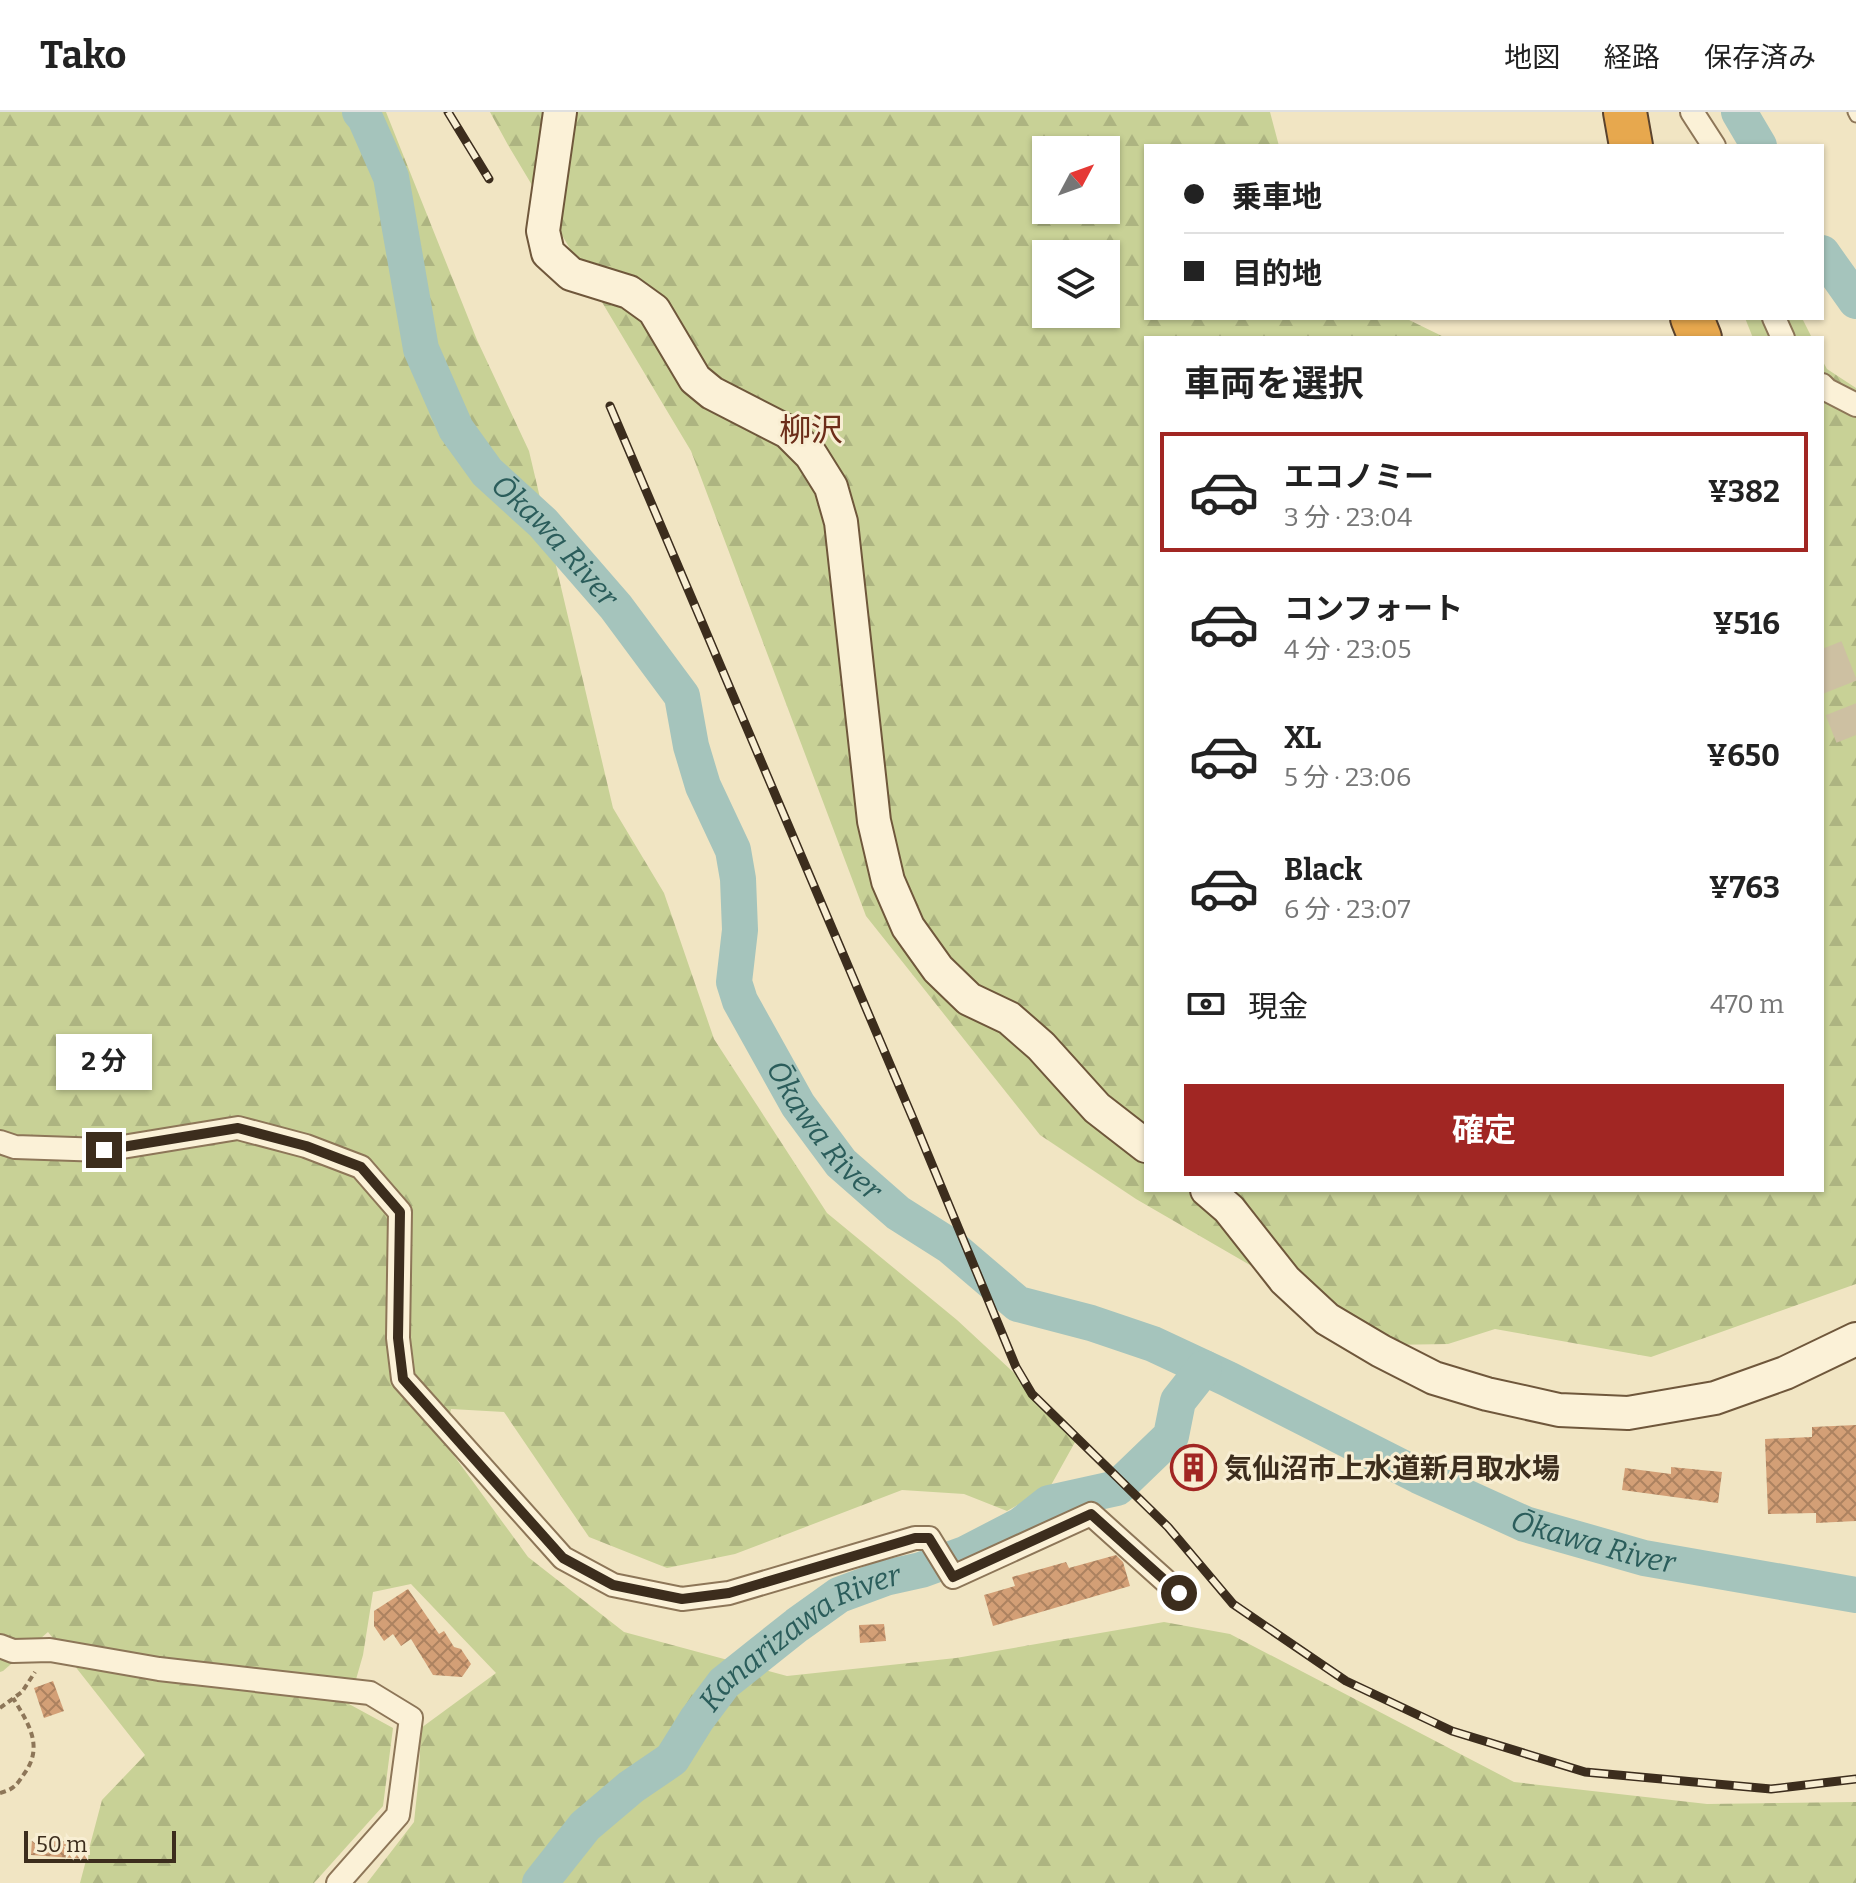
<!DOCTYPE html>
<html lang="ja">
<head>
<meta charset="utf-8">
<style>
	:root { --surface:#fff; --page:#f2f2f2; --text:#222; --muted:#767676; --line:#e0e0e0; --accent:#a12623 }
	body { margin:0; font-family:Bitter,"Noto Sans JP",serif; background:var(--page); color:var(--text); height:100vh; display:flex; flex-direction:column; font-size:30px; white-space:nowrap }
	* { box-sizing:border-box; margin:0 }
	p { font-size:26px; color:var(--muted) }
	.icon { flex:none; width:44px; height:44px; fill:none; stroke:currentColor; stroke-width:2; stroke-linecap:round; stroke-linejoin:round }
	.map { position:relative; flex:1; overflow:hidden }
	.drawer { position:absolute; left:1144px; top:224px; width:680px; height:856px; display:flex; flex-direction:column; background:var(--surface); border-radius:0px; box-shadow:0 2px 6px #0004 }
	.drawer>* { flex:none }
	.guide { position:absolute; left:1144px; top:32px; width:680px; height:176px; border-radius:0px; box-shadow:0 2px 6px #0004; display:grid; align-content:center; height:176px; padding:0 40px; background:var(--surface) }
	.needle { width:52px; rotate:49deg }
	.tools { position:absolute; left:1032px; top:24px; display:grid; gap:16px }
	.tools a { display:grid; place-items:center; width:88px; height:88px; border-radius:0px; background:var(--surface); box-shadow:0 2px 6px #0004; font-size:40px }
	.scale { position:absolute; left:24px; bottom:20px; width:152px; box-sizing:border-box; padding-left:8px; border:4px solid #3c2d1d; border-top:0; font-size:22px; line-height:28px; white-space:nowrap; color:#3c2d1d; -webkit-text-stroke:6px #f8eed3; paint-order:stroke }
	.end { position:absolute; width:36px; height:36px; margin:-18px; border:10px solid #3c2d1d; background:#fff; box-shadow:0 0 0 4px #fff }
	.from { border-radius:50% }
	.bubble { position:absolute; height:56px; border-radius:0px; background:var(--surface); box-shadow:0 2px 6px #0004; font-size:26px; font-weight:700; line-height:56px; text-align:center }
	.guide b { display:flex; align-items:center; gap:28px; height:76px; font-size:30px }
	.guide b+b { border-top:2px solid var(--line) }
	.guide i { width:20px; height:20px; background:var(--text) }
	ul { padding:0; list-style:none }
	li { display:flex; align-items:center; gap:24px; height:120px; margin:0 16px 12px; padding:0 24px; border:4px solid transparent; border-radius:0px }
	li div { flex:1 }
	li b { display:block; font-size:30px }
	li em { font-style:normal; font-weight:700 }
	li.selected { border-color:var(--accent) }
	li>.icon { width:72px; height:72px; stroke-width:1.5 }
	h2 { padding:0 40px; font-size:36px; line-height:96px }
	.pay { display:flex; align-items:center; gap:20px; height:88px; padding:0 40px; font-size:30px }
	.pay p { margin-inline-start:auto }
	.cta { display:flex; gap:16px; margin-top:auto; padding:16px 40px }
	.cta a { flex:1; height:92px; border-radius:0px; background:var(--accent); color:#fff; font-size:32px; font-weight:700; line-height:92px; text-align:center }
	header { display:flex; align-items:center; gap:48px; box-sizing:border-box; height:112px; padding:0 40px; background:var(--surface); border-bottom:2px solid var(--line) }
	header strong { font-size:38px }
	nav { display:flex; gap:44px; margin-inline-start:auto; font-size:28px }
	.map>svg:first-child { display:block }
	.forest { fill:url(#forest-firs); fill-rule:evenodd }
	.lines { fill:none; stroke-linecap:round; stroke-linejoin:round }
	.river { stroke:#a5c4bc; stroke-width:36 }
	.building { fill:url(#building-cross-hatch) }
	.highway-tunnel { stroke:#cdc0a2; stroke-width:42; stroke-dasharray:42 21; stroke-linecap:butt }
	.lane-casing { stroke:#8d7658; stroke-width:15 }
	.street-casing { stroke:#8d7658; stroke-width:26 }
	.secondary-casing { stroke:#6f573b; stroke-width:36 }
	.highway-casing { stroke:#5b432d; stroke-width:46 }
	.path { stroke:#8d7658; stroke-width:4; stroke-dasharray:6 4; stroke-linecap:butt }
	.lane { stroke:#fbf1d7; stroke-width:11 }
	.street { stroke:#fbf1d7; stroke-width:22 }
	.secondary { stroke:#fbf1d7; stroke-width:32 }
	.highway { stroke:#e7a84e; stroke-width:42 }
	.rail-casing { stroke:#3c2d1d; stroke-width:9 }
	.rail { stroke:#f8eed3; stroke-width:6; stroke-dasharray:18; stroke-linecap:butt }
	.route { stroke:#3c2d1d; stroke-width:10 }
	.labels { text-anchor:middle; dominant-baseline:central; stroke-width:6; stroke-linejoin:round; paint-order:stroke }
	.poi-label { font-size:28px; font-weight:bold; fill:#3c2d1d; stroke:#f8eed3; text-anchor:start }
	.water-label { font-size:30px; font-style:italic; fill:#2b5d5b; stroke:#f8eed3 }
	.quarter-label { font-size:32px; fill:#6c2d19; stroke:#f8eed3 }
</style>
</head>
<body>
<header>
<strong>Tako</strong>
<nav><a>地図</a><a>経路</a><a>保存済み</a></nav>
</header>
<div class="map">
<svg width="1856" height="1771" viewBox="0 0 1856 1771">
	<defs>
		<pattern id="forest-firs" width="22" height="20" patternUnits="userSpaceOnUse" patternTransform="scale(2)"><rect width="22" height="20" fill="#c8d196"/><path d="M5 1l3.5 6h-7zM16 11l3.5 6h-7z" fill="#adb481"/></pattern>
		<pattern id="building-cross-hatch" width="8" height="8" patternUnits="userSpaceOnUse" patternTransform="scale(2)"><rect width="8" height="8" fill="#d39f76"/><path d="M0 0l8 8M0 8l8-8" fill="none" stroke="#ac8260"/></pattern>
	</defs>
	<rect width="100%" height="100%" fill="#f1e5c3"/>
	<!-- forest -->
	<g class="forest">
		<polygon points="0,0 386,0 477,228 529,339 613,696 664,781 714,927 827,1101 957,1208 1063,1306 1079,1323 1050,1375 1007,1399 964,1382 902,1378 735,1442 667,1456 589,1425 504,1300 451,1297 444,1330 528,1445 624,1520 787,1564 956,1546 1164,1510 1230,1522 1514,1670 1707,1692 1856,1690 1856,1771 367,1771 414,1710 419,1663 421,1616 496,1561 411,1472 373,1480 363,1543 349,1592 393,1616 383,1694 314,1771 80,1771 102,1688 145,1643 48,1520 3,1559 0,1560"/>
		<path d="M490,0H1270L1279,34H1146V206H1405L1446,226H1146V1078H1822V248L1827,257L1856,276V1172L1651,1245L1495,1217L1448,1232L1388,1233L1136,1087L1040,1023L866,804L691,339L508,33ZM1046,38H1106V98H1046ZM1046,142H1106V202H1046Z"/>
		<polygon points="1745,206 1802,206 1812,226 1753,226"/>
	</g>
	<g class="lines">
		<!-- river -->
		<g class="river">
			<path id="s1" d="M360,0L365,6L391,65L421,237L456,317L487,360L543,411L616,495L682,584L691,634L703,674L733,738L738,767L740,818L734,870L740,889L798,993L841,1051L898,1101L950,1134L1018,1192L1091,1211L1153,1232L1228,1267L1419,1364L1525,1412L1644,1446L1856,1483"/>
			<polyline points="1739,0 1759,34"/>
			<polyline points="1822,141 1856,189"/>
			<path id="s2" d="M540,1771L585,1714L631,1675L672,1647L697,1607L724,1571L797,1513L839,1483L885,1466L921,1458L965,1442L1021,1413L1049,1391L1117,1376L1171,1324L1178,1289L1204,1256"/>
		</g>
	</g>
	<!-- building -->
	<g class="building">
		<polygon points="1856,1313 1856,1409 1816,1411 1816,1401 1768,1402 1765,1327 1812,1325 1812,1315"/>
		<polygon points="1182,1341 1196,1341 1204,1345 1210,1358 1201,1372 1174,1353"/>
		<polygon points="1671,1355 1722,1360 1718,1391 1622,1378 1625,1356 1671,1362"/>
		<polygon points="1116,1443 1123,1450 1130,1474 993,1514 984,1483 1015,1474 1012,1465 1066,1450 1069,1456"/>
		<polygon points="408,1477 439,1522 444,1519 454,1535 461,1537 471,1552 462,1565 433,1563 411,1527 401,1534 393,1522 384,1529 374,1514 374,1499"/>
		<polygon points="884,1512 886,1529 860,1531 859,1513"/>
		<polygon points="53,1569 64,1599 44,1606 34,1576"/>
		<polygon points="32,1727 88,1731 87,1747 31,1743"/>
	</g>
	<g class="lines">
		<!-- highway-tunnel -->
		<polyline class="highway-tunnel" points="1822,537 1856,623"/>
		<defs>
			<polyline id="lane" points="1854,0 1856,4"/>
			<g id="street">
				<polyline points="1692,0 1714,34"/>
				<polyline points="1774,206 1783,226"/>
				<polyline points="1822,273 1827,278 1856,293"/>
				<polyline points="0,1030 15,1035 104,1038 238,1016 306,1034 361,1055 400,1100 398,1226 403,1267 563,1446 613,1473 682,1487 729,1481 915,1426 929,1426 953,1465 1091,1402 1179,1481"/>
				<polyline points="0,1534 13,1539 50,1538 159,1557 370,1581 411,1606 398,1703 338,1771"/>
			</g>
			<g id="secondary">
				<polyline points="560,0 543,119 548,141 571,162 629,180 654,198 695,267 712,281 788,320 811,343 831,375 841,410 874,709 888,769 908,815 938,857 969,887 1009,906 1041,934 1097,996 1146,1034"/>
				<polyline points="1207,1078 1229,1097 1285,1168 1327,1207 1381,1239 1434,1266 1487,1282 1559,1298 1628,1301 1715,1286 1785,1261 1856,1227"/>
			</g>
			<g id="highway">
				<polyline points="1625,0 1631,34"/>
				<polyline points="1692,206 1700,226"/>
			</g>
		</defs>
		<!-- lane casing -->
		<use href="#lane" class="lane-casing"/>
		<!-- street casing -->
		<use href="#street" class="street-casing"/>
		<!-- secondary casing -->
		<use href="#secondary" class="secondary-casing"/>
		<!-- highway casing -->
		<use href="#highway" class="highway-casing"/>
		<!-- path -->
		<g class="path">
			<polyline points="0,1596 22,1580 35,1560"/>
			<path d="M0,1681C14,1677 16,1674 24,1662C44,1635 29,1612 13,1586"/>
		</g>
		<!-- lane -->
		<use href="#lane" class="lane"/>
		<!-- street -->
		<use href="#street" class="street"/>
		<!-- secondary -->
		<use href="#secondary" class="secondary"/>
		<!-- highway -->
		<use href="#highway" class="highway"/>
		<defs>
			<g id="rail">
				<polyline points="448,0 489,67"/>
				<polyline points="610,294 914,1009 1016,1255 1032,1282 1168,1415 1233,1492 1346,1569 1452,1619 1585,1660 1771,1677 1856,1667"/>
			</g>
		</defs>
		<!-- rail casing -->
		<use href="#rail" class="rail-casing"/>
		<!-- rail -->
		<use href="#rail" class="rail"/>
	</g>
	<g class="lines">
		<!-- route -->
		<polyline class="route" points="104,1038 238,1016 306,1034 361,1055 400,1100 398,1226 403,1267 563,1446 613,1473 682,1487 729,1481 915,1426 929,1426 953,1465 1091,1402 1179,1481"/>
	</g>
	<!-- icons -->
	<defs>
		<symbol id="building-ring" viewBox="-11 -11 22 22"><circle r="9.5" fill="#f8eed3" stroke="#a12623" stroke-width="1.5"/><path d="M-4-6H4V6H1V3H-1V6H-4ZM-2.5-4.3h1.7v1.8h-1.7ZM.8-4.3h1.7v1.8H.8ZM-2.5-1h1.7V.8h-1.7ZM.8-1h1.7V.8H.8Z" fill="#a12623"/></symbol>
	</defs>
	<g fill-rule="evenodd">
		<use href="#building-ring" x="1168" y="1330" width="51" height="51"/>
	</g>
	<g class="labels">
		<!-- poi labels -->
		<g class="poi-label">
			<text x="1224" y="1356">気仙沼市上水道新月取水場</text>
		</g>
		<!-- water labels -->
		<g class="water-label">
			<text stroke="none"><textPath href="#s1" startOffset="484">Ōkawa River</textPath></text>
			<text stroke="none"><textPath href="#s1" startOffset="1156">Ōkawa River</textPath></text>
			<text stroke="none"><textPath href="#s1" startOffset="2044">Ōkawa River</textPath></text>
			<text stroke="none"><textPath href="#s2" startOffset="364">Kanarizawa River</textPath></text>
		</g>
		<!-- quarter labels -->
		<g class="quarter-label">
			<text x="811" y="318">柳沢</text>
		</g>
	</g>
</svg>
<div class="tools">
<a><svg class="needle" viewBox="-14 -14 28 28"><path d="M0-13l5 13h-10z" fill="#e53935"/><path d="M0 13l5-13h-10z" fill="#767676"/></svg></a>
<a><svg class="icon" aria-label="layers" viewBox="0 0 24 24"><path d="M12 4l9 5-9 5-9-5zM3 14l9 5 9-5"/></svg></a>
</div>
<div class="scale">50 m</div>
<i class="end from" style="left:1179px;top:1481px"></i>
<i class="end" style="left:104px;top:1038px"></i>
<div class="bubble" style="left:56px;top:922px;width:96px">2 分</div>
<div class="guide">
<b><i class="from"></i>乗車地</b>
<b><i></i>目的地</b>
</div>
<section class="drawer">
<h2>車両を選択</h2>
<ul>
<li class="selected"><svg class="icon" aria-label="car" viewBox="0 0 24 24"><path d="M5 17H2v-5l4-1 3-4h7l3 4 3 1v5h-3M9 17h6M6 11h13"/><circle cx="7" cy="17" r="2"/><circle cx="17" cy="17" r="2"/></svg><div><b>エコノミー</b><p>3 分 · 23:04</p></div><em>¥382</em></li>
<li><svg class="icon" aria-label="car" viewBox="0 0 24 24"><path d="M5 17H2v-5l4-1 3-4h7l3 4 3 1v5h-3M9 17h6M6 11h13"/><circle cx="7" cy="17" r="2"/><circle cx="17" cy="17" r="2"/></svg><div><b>コンフォート</b><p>4 分 · 23:05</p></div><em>¥516</em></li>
<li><svg class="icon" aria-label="car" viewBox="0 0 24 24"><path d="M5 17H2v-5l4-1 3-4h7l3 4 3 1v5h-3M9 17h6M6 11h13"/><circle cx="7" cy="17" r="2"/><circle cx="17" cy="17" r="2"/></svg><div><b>XL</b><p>5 分 · 23:06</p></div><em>¥650</em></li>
<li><svg class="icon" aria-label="car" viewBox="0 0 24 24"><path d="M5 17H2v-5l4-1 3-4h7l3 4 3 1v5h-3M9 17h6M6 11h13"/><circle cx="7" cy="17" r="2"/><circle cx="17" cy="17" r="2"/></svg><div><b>Black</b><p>6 分 · 23:07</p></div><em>¥763</em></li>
</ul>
<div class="pay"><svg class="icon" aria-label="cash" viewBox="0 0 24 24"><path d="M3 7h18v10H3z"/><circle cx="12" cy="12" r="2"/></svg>現金<p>470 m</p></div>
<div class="cta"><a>確定</a></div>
</section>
</div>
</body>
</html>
